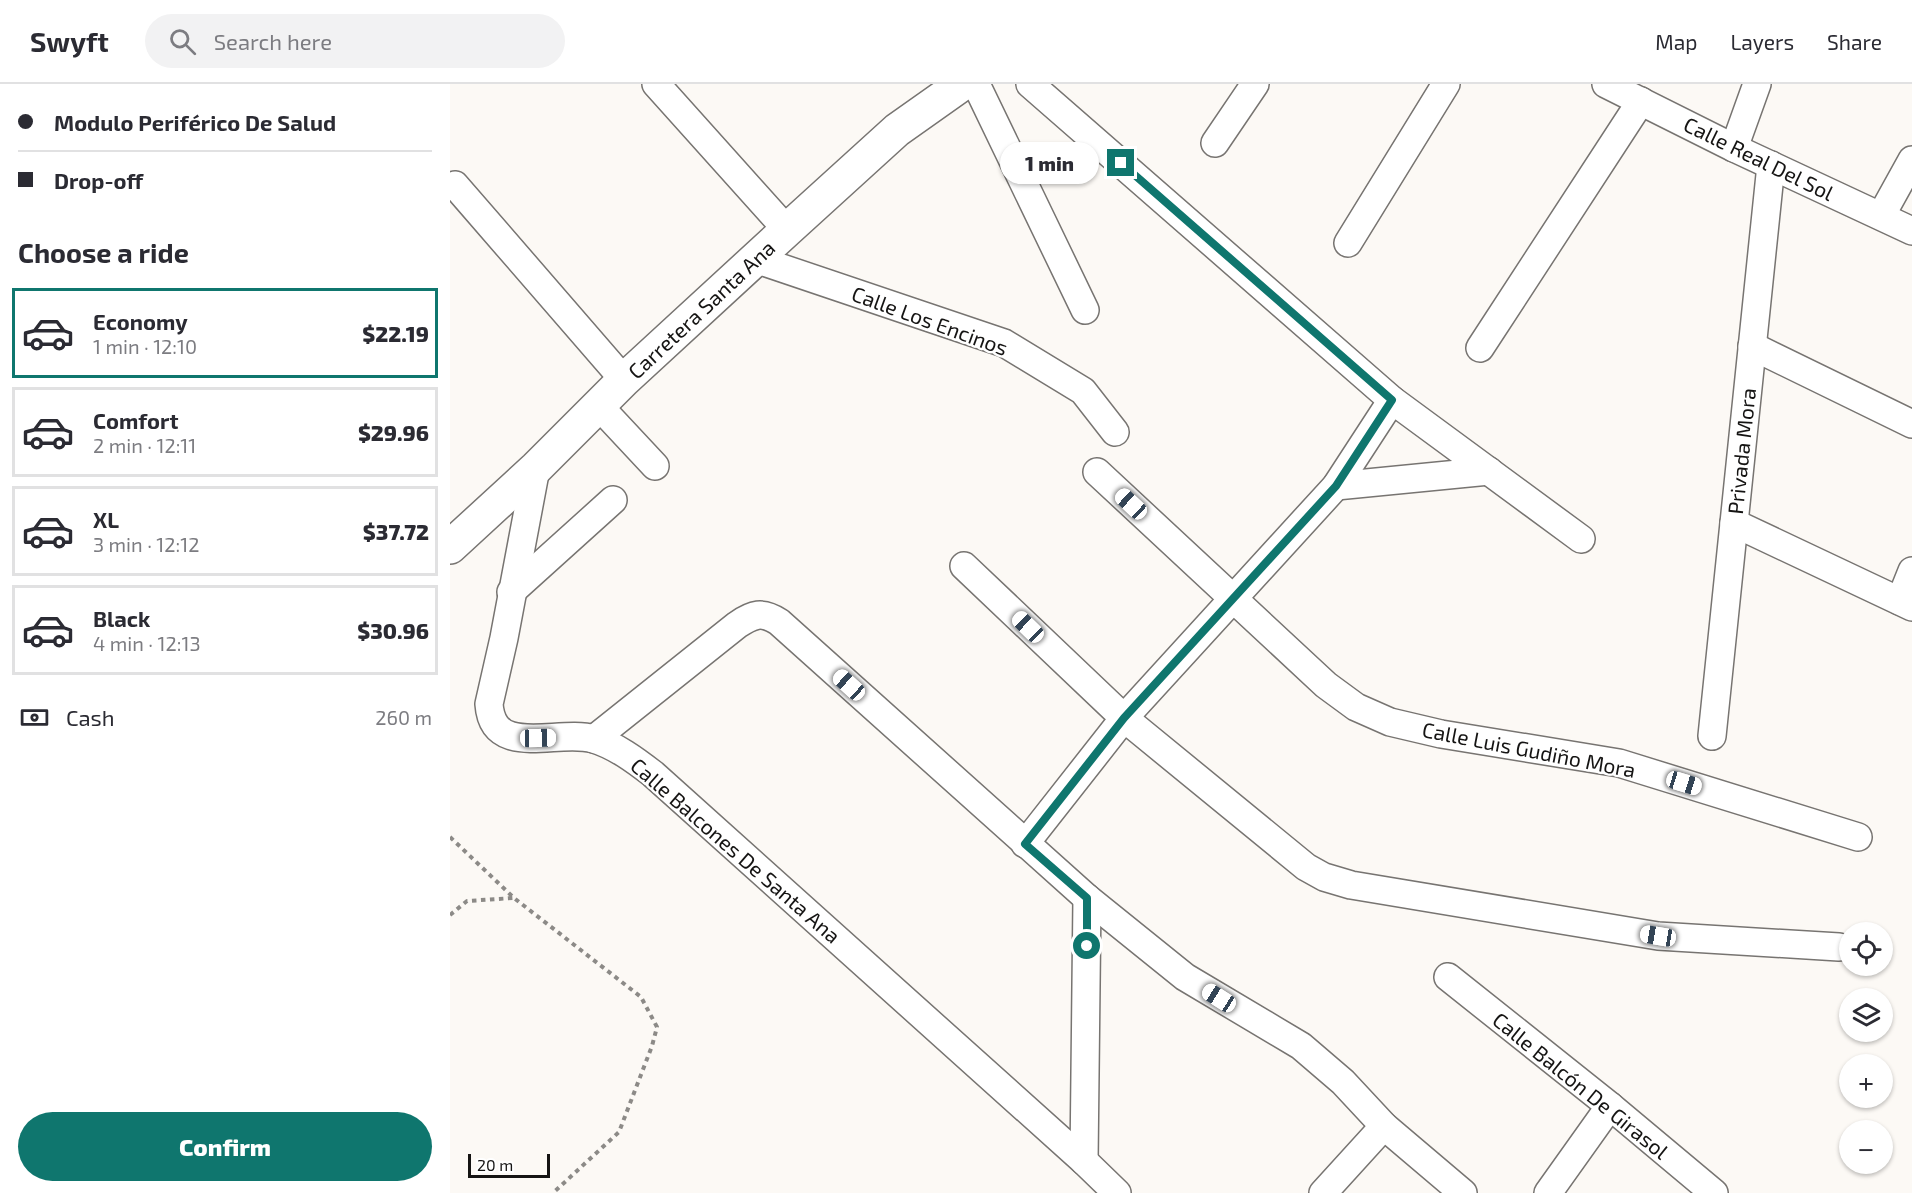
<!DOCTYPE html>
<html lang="en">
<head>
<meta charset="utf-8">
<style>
	:root { --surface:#fff; --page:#f2f2f3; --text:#2b2b33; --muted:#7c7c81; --line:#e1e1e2; --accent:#0f766e }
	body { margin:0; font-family:"Exo 2",sans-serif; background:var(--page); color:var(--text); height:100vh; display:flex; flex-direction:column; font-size:22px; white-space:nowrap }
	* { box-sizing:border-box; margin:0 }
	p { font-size:20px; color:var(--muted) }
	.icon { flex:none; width:33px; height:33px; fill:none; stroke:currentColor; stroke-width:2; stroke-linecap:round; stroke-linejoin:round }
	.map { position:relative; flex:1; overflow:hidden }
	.drawer { display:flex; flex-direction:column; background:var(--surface); width:450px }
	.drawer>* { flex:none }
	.guide { display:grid; align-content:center; height:132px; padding:0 18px; background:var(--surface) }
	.fabs { position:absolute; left:1389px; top:838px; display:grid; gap:12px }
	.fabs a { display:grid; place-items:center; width:54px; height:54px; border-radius:50%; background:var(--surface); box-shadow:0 2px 4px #0004; font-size:30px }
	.scale { position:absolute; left:18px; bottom:15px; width:82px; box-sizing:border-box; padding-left:6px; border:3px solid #151413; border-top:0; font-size:16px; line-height:21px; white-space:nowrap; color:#151413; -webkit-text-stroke:4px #fff; paint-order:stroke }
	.end { position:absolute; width:27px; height:27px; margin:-14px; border:8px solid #0f766e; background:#fff; box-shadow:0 0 0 3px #fff }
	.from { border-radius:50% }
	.bubble { position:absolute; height:42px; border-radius:21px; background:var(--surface); box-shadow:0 2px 4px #0004; font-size:20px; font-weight:800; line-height:42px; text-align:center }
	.car { position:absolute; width:18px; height:36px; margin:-18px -9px; border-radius:8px; box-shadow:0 0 4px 2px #0007; background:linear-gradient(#fff 24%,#345 0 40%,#fff 0 76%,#345 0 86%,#fff 0) }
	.guide b { display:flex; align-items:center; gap:21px; height:57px; font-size:22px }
	.guide b+b { border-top:2px solid var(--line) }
	.guide i { width:15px; height:15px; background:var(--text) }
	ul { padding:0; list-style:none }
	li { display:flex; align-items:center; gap:18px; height:90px; margin:0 12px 9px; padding:0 6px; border:3px solid var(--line); border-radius:0px }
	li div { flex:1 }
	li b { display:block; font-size:22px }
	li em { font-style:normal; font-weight:800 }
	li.current { border-color:var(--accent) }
	li>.icon { width:54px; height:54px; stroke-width:1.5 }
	h2 { padding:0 18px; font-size:27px; line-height:72px }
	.pay { display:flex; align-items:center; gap:15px; height:66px; padding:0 18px; font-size:22px }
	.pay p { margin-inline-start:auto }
	.action { display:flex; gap:12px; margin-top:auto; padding:12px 18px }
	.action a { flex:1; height:69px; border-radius:36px; background:var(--accent); color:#fff; font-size:24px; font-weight:800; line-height:69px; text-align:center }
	header { display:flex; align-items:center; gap:36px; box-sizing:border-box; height:84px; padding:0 30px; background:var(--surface); border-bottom:2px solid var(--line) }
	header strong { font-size:28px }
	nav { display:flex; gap:33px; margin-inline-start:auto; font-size:21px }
	.search { width:420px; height:54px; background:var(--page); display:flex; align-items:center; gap:15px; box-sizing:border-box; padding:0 21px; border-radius:33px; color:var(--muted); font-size:22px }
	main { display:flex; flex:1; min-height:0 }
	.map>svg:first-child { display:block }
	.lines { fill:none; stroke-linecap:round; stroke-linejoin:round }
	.street-casing { stroke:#777471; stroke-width:30 }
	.secondary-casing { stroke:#777471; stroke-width:36 }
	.path { stroke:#8c8a87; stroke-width:4; stroke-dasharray:4.5 4.5; stroke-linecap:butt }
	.street { stroke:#fff; stroke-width:27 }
	.secondary { stroke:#fff; stroke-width:33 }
	.route { stroke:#0f766e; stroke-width:8 }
	.labels { text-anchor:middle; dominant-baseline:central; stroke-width:4.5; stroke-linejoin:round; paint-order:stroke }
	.street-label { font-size:21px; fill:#151413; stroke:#fff }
</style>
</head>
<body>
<header>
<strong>Swyft</strong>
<div class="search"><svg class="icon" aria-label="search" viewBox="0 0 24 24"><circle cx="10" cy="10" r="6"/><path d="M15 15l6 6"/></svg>Search here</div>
<nav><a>Map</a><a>Layers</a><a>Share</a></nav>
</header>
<main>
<section class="drawer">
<div class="guide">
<b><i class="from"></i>Modulo Periférico De Salud</b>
<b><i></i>Drop-off</b>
</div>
<h2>Choose a ride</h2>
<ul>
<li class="current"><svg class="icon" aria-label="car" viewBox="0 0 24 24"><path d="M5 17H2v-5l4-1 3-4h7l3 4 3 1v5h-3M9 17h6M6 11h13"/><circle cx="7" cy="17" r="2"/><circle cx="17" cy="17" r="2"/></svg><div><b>Economy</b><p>1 min · 12:10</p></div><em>$22.19</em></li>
<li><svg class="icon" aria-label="car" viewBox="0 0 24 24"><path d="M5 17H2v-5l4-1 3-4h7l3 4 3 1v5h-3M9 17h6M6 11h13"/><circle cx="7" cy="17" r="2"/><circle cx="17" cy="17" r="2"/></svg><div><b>Comfort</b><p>2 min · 12:11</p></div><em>$29.96</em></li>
<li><svg class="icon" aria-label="car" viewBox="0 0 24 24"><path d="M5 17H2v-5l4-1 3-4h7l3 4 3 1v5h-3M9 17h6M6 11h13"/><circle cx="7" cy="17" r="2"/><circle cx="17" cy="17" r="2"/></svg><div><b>XL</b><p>3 min · 12:12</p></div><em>$37.72</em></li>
<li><svg class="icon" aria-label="car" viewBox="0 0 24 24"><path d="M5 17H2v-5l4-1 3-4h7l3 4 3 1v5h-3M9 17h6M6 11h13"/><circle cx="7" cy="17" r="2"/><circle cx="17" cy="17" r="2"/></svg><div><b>Black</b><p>4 min · 12:13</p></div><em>$30.96</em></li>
</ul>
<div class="pay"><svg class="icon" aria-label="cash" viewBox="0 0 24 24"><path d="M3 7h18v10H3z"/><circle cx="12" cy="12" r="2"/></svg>Cash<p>260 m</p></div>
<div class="action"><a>Confirm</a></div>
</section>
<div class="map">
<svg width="1462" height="1109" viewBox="0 0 1462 1109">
	<rect width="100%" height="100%" fill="#fcf9f5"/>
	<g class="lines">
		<defs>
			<g id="street">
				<polyline points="206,0 337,146"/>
				<polyline points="526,0 635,226"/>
				<polyline points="580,0 942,316 1131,455"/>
				<polyline points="1156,0 1284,64 1462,147"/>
				<polyline points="765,59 805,0"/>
				<polyline points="1284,64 1307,0"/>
				<polyline points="5,101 174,296"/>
				<polyline points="1431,132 1462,76"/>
				<polyline points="898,159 996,0"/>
				<polyline points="305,175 554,259 633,307 665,348"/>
				<polyline points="1302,262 1462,340"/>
				<polyline points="1030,264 1191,17"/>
				<polyline points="148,321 205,382"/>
				<path d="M86,384L54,554L39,620C43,676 109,644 144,655C166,662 185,676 203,690L634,1077L667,1109"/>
				<polyline points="647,388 876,601 906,623 940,638 991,650 1169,679 1408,753"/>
				<polyline points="886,402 1039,387"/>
				<polyline points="1284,439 1462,523"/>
				<polyline points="514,482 674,634 856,783 874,793 901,801 1208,852 1389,863"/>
				<polyline points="61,508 163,416"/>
				<polyline points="1450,517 1462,487"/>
				<polyline points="1262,652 1321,81"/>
				<path d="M144,655L287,541C303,530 312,527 329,538L637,814L735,893L851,962L893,998L934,1042L1013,1109"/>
				<polyline points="575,760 674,634 886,402 942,316"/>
				<polyline points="998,893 1160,1022 1264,1109"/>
				<polyline points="634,1077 637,814"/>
				<polyline points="873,1109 934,1042"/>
				<polyline points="1098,1109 1160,1022"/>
			</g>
			<polyline id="secondary" points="0,463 86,384 174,296 337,146 447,46 512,0"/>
		</defs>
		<!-- street casing -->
		<use href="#street" class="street-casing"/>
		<!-- secondary casing -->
		<use href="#secondary" class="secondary-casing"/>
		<!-- path -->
		<g class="path">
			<polyline points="0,753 64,814 191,913 207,943 202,962 169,1048 103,1109"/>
			<polyline points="0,831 17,817 63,814"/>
		</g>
		<!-- street -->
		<use href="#street" class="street"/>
		<!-- secondary -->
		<use href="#secondary" class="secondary"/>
	</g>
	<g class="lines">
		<!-- route -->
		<polyline class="route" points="637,862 637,814 575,760 674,634 886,402 942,316 671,79"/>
	</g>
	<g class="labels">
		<!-- street labels -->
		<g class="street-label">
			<text transform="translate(1309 74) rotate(26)">Calle Real Del Sol</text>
			<text transform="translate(251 225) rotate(-43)">Carretera Santa Ana</text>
			<text transform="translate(480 236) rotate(20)">Calle Los Encinos</text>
			<text transform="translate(1291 367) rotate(-84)">Privada Mora</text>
			<text transform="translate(1079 665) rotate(11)">Calle Luis Gudiño Mora</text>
			<text transform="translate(286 766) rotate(41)">Calle Balcones De Santa Ana</text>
			<text transform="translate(1131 1001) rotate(39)">Calle Balcón De Girasol</text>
		</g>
	</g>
</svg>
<div class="fabs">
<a><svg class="icon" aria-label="locate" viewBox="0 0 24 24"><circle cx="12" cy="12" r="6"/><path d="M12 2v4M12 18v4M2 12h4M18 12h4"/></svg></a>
<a><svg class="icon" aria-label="layers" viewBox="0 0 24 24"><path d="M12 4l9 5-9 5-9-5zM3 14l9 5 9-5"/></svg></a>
<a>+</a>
<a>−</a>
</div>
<div class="scale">20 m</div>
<i class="end from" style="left:637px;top:862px"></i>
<i class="end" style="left:671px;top:79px"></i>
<div class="bubble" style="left:550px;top:58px;width:99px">1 min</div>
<i class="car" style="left:681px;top:420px;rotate:313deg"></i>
<i class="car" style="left:578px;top:543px;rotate:314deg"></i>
<i class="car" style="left:399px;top:601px;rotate:312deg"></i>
<i class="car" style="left:88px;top:654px;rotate:89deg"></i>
<i class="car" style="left:1234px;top:699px;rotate:107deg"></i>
<i class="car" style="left:1208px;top:852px;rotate:279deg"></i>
<i class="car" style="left:769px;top:914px;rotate:302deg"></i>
</div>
</main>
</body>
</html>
